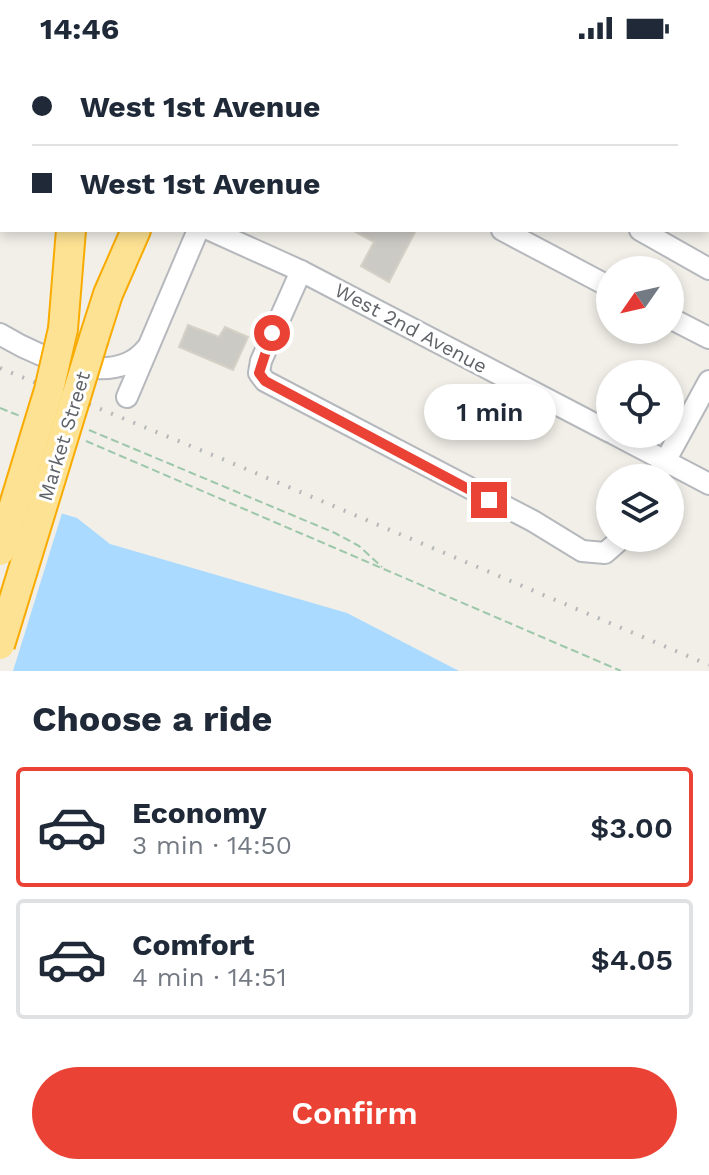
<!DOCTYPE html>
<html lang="en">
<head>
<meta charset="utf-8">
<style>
	:root { --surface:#fff; --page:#f6f6f7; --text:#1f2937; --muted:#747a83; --line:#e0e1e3; --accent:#ea4335 }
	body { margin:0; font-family:"Work Sans",sans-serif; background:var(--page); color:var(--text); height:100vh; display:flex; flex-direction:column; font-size:30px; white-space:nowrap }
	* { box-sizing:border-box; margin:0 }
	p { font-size:26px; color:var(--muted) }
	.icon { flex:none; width:44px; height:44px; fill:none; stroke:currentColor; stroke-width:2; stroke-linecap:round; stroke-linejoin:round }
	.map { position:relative; height:615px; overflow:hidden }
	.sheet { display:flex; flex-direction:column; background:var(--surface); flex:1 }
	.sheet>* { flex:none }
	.hud { position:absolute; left:0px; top:0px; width:710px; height:176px; box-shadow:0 4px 12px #0003; display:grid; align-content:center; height:176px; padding:0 32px; background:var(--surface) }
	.needle { width:52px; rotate:236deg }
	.controls { position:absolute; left:596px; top:200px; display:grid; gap:16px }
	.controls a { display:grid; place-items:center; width:88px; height:88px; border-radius:50%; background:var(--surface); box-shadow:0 4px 12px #0003; font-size:40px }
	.end { position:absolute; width:36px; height:36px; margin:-18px; border:10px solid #ea4335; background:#fff; box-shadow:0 0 0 4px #fff }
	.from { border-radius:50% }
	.bubble { position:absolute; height:56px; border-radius:28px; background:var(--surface); box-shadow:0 4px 12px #0003; font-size:26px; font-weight:600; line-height:56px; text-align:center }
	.hud b { display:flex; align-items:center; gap:28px; height:76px; font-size:30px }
	.hud b+b { border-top:2px solid var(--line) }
	.hud i { width:20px; height:20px; background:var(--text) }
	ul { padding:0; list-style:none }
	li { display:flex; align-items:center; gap:24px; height:120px; margin:0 16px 12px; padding:0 16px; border:4px solid var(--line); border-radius:8px }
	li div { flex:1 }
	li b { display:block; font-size:30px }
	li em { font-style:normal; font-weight:600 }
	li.current { border-color:var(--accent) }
	li>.icon { width:72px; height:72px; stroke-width:1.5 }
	h2 { padding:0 32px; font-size:36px; line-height:96px }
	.action { display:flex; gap:16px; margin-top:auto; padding:16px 32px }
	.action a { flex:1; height:92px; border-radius:48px; background:var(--accent); color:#fff; font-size:32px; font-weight:600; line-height:92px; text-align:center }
	.status { display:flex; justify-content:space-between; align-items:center; height:56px; padding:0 40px; background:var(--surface); direction:ltr }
	.status svg { height:22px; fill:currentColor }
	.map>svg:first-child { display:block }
	.water { fill:#aadaff }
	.pier { fill:#f1efe8 }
	.building { fill:#cccac5; stroke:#d6d1c6; stroke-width:2 }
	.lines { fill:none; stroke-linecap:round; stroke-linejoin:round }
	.minor-casing { stroke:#b5b8bc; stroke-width:24 }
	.major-casing { stroke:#f2c960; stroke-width:28 }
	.highway-casing { stroke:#f9ab00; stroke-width:32 }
	.path { stroke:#9cc7a9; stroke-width:2; stroke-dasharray:8 4; stroke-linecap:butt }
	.minor { stroke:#fff; stroke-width:20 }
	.major { stroke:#fff2af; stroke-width:24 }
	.highway { stroke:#fde293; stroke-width:28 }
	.rail { stroke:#b6b7b8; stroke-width:4; stroke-dasharray:2 10; stroke-linecap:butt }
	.highway-bridge-casing { stroke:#f9ab00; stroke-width:32; stroke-linecap:butt }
	.highway-bridge { stroke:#fde293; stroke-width:28 }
	.route { stroke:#ea4335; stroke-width:10 }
	.labels { text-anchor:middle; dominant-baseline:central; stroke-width:6; stroke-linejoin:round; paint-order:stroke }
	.street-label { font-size:20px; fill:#5f6368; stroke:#fff }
</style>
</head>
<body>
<div class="status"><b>14:46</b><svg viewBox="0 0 49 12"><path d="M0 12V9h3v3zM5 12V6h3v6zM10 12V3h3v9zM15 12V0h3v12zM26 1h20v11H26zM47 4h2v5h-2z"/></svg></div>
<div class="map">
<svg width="709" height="615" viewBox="0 0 709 615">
	<rect width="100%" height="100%" fill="#f1efe8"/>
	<!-- water -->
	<polygon class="water" points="0,439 77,462 110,488 347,557 459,615 0,615"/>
	<!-- pier -->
	<polygon class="pier" points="6,437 63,454 13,615 0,615 0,455"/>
	<!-- building -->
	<g class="building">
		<polygon points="352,174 416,174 389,226 361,210 374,186"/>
		<polygon points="188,269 219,281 225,271 248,281 233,314 179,291"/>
	</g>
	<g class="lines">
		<defs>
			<g id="minor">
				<polyline points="221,0 224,2"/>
				<polyline points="332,0 336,2"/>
				<polyline points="708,18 709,16"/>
				<polyline points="210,174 301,215 610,376"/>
				<polyline points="502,174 610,231"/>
				<polyline points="640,174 709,213"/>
				<polyline points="301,215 261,305 259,317 265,325 533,465 582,495 605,497 622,482"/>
				<polyline points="670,262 709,282"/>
				<path d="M0,278C36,300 113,334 146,293"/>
				<polyline points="127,341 198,174"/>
				<polyline points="614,378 709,428"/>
				<polyline points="656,422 709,325"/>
			</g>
			<g id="major">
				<polyline points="580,0 584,2"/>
				<polyline points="708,72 709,72"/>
			</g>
			<g id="highway">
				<polyline points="59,2 60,0"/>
				<polyline points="87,2 88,0"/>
				<polyline points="260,2 262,0"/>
				<polyline points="0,50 2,50"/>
				<polyline points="63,273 71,174"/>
				<polyline points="94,282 108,238 136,174"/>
			</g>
		</defs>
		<!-- minor casing -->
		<use href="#minor" class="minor-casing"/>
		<!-- major casing -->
		<use href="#major" class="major-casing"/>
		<!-- highway casing -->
		<use href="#highway" class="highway-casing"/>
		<!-- path -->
		<g class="path">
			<polyline points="0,352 20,360"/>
			<polyline points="89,374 335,477 359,490 382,511"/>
			<polyline points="86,385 621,615"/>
		</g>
		<!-- minor -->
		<use href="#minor" class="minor"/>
		<!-- major -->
		<use href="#major" class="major"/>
		<!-- highway -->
		<use href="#highway" class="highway"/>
		<!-- rail -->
		<polyline class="rail" points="0,312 220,402 709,609"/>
		<defs>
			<g id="highway-bridge">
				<polyline points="0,495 49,334 63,273"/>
				<polyline points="0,589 94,282"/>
			</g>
		</defs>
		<!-- highway-bridge casing -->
		<use href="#highway-bridge" class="highway-bridge-casing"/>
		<!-- highway-bridge -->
		<use href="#highway-bridge" class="highway-bridge"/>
	</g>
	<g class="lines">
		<!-- route -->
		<polyline class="route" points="272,277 259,317 265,325 489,444"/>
	</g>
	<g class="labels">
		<!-- street labels -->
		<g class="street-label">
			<text transform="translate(411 272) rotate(28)">West 2nd Avenue</text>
			<text transform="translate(64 380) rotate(-73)">Market Street</text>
		</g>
	</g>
</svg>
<div class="controls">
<a><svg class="needle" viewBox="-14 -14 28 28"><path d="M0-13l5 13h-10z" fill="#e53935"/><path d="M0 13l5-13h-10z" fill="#747a83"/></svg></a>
<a><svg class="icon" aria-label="locate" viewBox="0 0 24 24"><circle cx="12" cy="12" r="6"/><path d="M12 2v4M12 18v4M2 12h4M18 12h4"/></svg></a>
<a><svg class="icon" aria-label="layers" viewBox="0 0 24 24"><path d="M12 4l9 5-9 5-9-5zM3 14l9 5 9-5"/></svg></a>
</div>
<i class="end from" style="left:272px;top:277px"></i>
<i class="end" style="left:489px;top:444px"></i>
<div class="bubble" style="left:424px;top:328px;width:132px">1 min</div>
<div class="hud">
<b><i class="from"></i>West 1st Avenue</b>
<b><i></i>West 1st Avenue</b>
</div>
</div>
<section class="sheet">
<h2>Choose a ride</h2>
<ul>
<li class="current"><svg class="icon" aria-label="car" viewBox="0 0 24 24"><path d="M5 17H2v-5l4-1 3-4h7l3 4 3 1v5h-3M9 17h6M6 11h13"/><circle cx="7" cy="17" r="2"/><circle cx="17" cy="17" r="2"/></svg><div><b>Economy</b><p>3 min · 14:50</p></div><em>$3.00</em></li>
<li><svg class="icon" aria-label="car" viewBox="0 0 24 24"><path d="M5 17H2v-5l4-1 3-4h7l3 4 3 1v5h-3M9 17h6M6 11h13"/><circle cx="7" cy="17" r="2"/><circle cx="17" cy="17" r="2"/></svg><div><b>Comfort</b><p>4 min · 14:51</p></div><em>$4.05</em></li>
</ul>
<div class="action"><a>Confirm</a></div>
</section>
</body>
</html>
